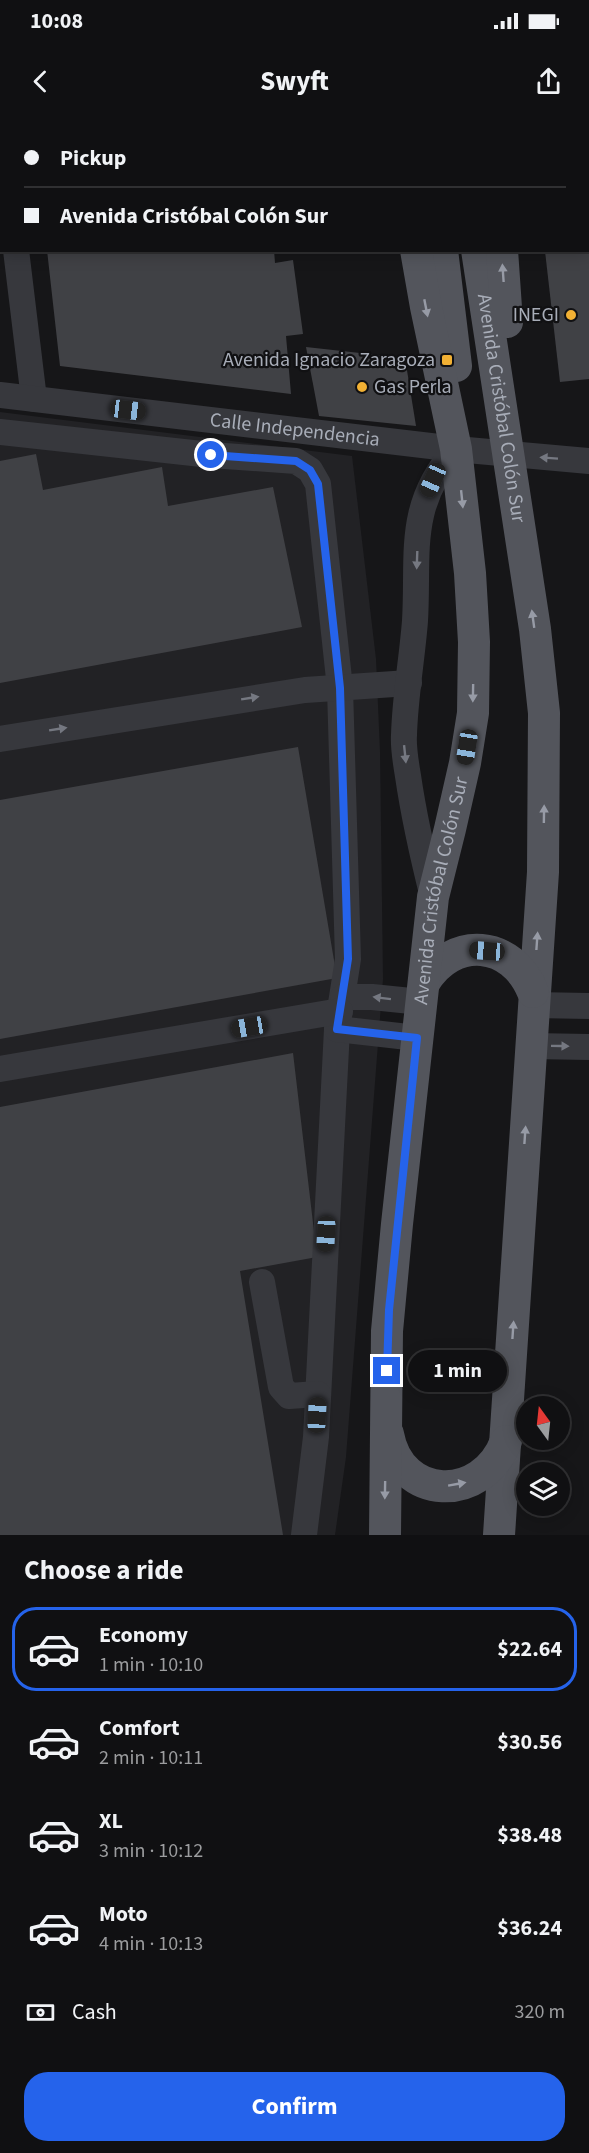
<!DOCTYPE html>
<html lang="en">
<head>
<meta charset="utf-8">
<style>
	:root { --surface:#101012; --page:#1e1e20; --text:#f1f3f6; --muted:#9c9d9f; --line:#303032; --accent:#2563eb }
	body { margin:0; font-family:"Source Sans 3",sans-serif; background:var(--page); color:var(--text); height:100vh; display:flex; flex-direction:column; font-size:22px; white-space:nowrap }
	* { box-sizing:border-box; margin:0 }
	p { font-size:20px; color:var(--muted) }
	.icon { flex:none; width:33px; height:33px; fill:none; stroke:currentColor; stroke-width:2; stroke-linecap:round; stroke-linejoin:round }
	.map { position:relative; height:1415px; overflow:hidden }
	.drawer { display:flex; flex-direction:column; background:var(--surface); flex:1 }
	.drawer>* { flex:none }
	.guide { position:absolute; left:0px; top:0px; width:590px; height:132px; box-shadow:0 3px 15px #0003,0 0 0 2px var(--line); display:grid; align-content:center; height:132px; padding:0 24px; background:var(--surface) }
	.needle { width:39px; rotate:345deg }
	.buttons { position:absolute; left:516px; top:1276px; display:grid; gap:12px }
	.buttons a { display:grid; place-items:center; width:54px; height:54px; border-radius:50%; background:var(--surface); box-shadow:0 3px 15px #0003,0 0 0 2px var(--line); font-size:30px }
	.end { position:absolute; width:27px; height:27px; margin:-14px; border:8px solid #2563eb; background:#fff; box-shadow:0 0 0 3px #fff }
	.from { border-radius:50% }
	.bubble { position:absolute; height:42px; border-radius:21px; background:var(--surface); box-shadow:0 3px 15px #0003,0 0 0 2px var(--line); font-size:20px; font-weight:700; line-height:42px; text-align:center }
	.car { position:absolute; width:18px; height:36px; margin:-18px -9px; border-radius:8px; box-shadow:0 0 4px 2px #0007; background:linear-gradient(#222 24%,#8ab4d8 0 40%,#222 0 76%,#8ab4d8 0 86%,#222 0) }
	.guide b { display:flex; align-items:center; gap:21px; height:57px; font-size:22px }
	.guide b+b { border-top:2px solid var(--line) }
	.guide i { width:15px; height:15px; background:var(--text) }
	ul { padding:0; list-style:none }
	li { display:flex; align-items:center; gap:18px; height:84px; margin:0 12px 9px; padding:0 12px; border:3px solid transparent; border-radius:24px }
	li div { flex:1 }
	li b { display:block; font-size:22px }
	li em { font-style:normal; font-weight:700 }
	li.current { border-color:var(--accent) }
	li>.icon { width:54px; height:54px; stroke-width:1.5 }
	h2 { padding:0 24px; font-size:27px; line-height:72px }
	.pay { display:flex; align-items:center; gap:15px; height:66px; padding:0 24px; font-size:22px }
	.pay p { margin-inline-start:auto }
	.action { display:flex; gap:12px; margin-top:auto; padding:12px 24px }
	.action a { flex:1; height:69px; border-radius:24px; background:var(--accent); color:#fff; font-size:24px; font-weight:700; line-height:69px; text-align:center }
	.status { display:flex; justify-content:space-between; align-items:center; height:42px; padding:0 30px; background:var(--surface); direction:ltr }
	.status svg { height:16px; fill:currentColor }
	header { display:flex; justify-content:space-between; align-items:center; height:78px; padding:0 24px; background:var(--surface); font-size:27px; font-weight:700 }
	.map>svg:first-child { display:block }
	.built { fill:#222225 }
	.building { fill:#404145 }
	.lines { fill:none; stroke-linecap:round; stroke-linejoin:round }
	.minor { stroke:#37383d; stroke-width:26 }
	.major { stroke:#53555c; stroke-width:32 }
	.oneway { fill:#979ba6 }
	.oneway2 { fill:#757881 }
	.route { stroke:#2563eb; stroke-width:8 }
	.poi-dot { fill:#f2b134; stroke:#111113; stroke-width:2 }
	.labels { text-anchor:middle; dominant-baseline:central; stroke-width:4.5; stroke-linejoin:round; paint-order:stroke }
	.poi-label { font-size:20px; fill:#a8adb8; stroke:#111113; text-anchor:end }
	.street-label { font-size:20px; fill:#a8adb8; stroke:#111113 }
</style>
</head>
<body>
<div class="status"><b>10:08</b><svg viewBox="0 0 49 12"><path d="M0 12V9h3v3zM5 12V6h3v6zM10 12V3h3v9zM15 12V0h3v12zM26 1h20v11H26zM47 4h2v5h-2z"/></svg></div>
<header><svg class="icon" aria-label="back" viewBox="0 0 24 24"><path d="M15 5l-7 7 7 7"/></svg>Swyft<svg class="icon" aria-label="share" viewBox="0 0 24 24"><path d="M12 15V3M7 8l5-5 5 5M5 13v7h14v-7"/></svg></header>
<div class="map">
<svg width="589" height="1415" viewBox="0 0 589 1415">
	<rect width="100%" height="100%" fill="#161618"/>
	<!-- built -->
	<polygon class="built" points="0,292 352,336 376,539 380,632 383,859 346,1337 335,1415 0,1415"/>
	<!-- building -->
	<g class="building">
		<polygon points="47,130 274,130 275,143 293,140 303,214 286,216 291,274 60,246"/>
		<polygon points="589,130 589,259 560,262 545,131"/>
		<polygon points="306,227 405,238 416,306 319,296"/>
		<polygon points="36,334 43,370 162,347 168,386 273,367 302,507 0,563 0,341"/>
		<polygon points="298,627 337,858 0,919 0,680"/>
		<polygon points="293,933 317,1137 240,1151 283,1415 0,1415 0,987"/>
	</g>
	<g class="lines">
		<!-- minor -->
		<g class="minor">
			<polyline points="1,0 2,2"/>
			<polyline points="80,0 81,2"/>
			<polyline points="16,130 34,279"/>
			<path id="s1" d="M0,275L456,329L589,341"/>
			<polyline points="0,312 211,335 296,341 310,350 318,364 340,568 348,839 337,909 316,1317 304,1415"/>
			<polyline points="0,619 305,570 409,563"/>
			<path d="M433,777C423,737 414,697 408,656C406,643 403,628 404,615C405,577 412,539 415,501C419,433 406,386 456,329"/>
			<polyline points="343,877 372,877 421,882"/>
			<polyline points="533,885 589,886"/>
			<polyline points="337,909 417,918"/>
			<polyline points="531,926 589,927"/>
			<polyline points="0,949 340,891"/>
			<polyline points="262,1162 281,1267 289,1276 318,1274"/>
		</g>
		<!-- major -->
		<g class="major">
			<polyline points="395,0 395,2"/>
			<polyline points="424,0 424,2"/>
			<polyline points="458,0 458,2"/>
			<polyline points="489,0 489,2"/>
			<polyline points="442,130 456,246"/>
			<path id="s2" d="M477,130L535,509L544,593L543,752L499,1415"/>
			<polyline points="502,130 507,202"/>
			<path d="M424,863C453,815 512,820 533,872"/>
			<path d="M388,1314C400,1381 482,1384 506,1321"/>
			<path id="s3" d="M385,1415L387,1211L397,1104L433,777L450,709L465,643L473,593L474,522L470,453L456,329L426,187L416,130"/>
		</g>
	</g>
	<!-- one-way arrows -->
	<defs><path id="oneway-solid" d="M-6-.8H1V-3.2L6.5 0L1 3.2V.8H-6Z" transform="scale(1.5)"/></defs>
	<g class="oneway">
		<use href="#oneway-solid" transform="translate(503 153) rotate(-94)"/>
		<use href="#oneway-solid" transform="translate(426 188) rotate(79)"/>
		<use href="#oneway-solid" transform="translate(462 379) rotate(84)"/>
		<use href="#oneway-solid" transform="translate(533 499) rotate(-98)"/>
		<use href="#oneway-solid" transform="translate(473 573) rotate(91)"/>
		<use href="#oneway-solid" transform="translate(544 694) rotate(-89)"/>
		<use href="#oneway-solid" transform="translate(537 821) rotate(-86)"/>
		<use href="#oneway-solid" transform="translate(525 1015) rotate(-86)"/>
		<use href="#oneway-solid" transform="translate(513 1210) rotate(-86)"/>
		<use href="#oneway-solid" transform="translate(457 1364) rotate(-10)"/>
		<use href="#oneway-solid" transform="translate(385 1370) rotate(91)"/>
	</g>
	<g class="oneway2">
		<use href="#oneway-solid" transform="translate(549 338) rotate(-176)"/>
		<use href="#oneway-solid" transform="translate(417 440) rotate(92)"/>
		<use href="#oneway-solid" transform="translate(250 578) rotate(-9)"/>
		<use href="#oneway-solid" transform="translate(58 609) rotate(-9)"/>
		<use href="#oneway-solid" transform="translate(405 634) rotate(84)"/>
		<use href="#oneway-solid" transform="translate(382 878) rotate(-173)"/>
		<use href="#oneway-solid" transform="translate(560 926) rotate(1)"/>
	</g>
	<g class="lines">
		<!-- route -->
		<polyline class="route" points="211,335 296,341 310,350 318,364 340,568 348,839 337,909 417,918 389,1190 387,1251"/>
	</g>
	<!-- markers -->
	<g class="poi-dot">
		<circle cx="571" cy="195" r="6"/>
		<rect x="441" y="234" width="12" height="12" rx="3"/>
		<circle cx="362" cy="267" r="6"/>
	</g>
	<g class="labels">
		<!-- poi labels -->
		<g class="poi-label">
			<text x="559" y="195">INEGI</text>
			<text x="435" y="240">Avenida Ignacio Zaragoza</text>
			<text x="374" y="267" text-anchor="start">Gas Perla</text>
		</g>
		<!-- street labels -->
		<g class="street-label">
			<text stroke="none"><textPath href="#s2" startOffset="160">Avenida Cristóbal Colón Sur</textPath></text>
			<text stroke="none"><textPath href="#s1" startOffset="297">Calle Independencia</textPath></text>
			<text stroke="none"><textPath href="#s3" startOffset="648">Avenida Cristóbal Colón Sur</textPath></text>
		</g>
	</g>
</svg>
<div class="buttons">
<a><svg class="needle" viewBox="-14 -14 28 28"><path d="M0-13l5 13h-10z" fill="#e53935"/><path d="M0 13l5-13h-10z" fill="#9c9d9f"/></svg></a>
<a><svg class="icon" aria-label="layers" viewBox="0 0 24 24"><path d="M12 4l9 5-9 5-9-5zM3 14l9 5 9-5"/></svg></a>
</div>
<i class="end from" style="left:211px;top:335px"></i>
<i class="end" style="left:387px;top:1251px"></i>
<div class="bubble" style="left:408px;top:1230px;width:99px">1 min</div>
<i class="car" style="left:128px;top:290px;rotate:97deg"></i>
<i class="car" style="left:433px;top:360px;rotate:204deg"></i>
<i class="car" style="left:467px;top:627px;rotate:189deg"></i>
<i class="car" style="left:487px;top:831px;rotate:274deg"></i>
<i class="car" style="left:249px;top:907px;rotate:260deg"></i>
<i class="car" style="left:326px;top:1114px;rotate:183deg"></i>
<i class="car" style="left:317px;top:1295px;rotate:3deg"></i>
<div class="guide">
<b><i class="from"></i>Pickup</b>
<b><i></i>Avenida Cristóbal Colón Sur</b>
</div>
</div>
<section class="drawer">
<h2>Choose a ride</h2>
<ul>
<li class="current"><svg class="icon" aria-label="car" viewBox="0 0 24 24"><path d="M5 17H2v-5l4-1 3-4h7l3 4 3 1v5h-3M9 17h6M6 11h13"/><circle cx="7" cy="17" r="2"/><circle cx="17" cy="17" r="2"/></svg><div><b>Economy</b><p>1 min · 10:10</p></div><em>$22.64</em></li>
<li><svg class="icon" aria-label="car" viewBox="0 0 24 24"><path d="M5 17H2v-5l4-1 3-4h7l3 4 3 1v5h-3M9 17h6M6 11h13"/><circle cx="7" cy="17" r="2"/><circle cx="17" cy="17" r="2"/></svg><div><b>Comfort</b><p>2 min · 10:11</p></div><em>$30.56</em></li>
<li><svg class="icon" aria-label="car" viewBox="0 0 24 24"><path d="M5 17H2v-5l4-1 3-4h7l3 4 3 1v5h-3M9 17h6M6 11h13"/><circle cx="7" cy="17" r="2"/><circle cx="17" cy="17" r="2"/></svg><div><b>XL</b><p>3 min · 10:12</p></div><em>$38.48</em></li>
<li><svg class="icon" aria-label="car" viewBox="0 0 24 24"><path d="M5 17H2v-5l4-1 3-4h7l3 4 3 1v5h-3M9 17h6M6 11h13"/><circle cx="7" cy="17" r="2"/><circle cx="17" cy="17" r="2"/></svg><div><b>Moto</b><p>4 min · 10:13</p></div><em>$36.24</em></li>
</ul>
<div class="pay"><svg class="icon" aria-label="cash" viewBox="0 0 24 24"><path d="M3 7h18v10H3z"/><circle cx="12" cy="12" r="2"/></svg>Cash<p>320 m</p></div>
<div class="action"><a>Confirm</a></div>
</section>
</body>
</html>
